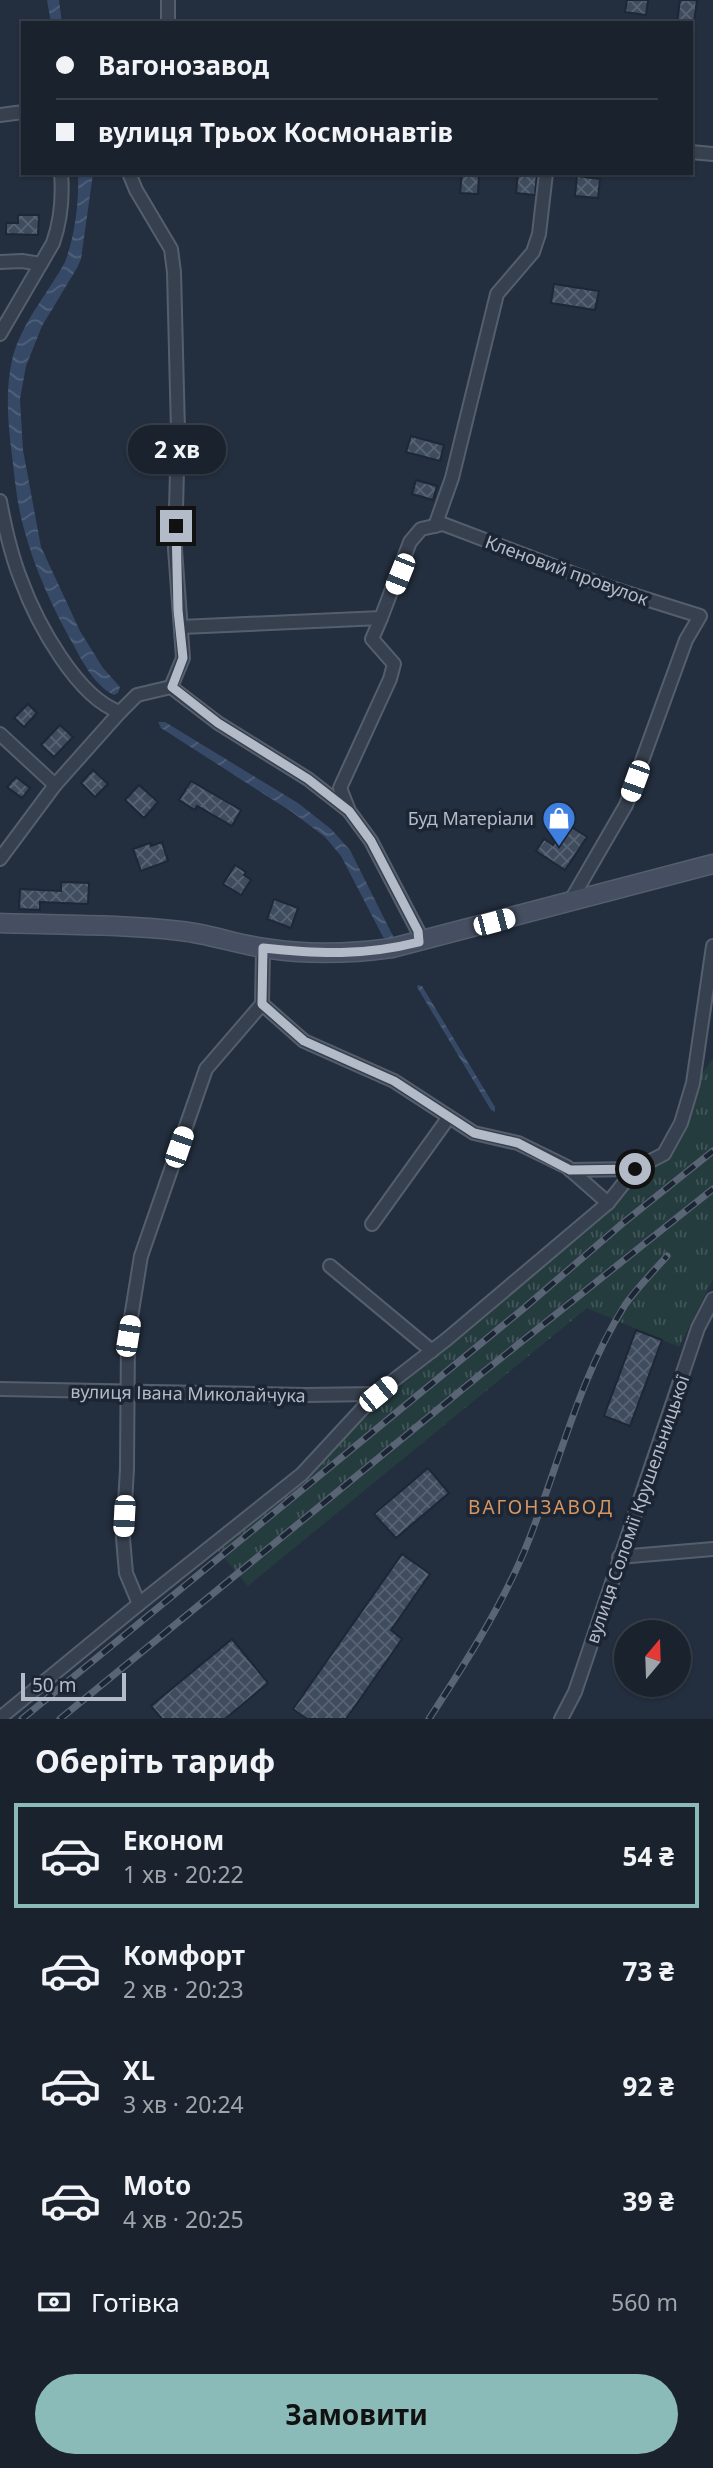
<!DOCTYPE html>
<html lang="uk">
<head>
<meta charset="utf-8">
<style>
	:root { --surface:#1a222e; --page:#232a36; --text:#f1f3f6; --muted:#9fa4aa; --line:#383f4a; --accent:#8bbbb9 }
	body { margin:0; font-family:"Noto Sans",sans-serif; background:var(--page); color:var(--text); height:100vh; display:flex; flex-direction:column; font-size:26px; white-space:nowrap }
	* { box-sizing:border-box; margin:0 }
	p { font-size:23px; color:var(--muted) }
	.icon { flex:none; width:38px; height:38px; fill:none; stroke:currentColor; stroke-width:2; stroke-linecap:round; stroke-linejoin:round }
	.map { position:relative; height:1719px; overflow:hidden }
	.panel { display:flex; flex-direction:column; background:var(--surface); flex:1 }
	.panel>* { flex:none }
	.hud { position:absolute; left:21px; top:21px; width:672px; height:154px; border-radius:0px; box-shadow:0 2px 5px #0004,0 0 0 2px var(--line); display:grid; align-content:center; height:154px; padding:0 35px; background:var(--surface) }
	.needle { width:46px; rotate:19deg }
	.tools { position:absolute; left:614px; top:1620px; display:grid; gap:14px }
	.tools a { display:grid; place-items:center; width:77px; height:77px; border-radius:50%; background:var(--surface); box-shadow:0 2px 5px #0004,0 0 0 2px var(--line); font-size:35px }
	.scale { position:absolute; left:21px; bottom:18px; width:105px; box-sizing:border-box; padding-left:7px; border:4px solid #b3bbc9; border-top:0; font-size:19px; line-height:24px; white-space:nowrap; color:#b3bbc9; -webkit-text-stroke:5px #1c2533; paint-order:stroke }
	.end { position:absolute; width:32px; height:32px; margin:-16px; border:9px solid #b3bbc9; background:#111; box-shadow:0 0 0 4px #111 }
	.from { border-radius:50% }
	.bubble { position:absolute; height:49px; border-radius:24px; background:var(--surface); box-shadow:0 2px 5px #0004,0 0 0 2px var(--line); font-size:23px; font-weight:700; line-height:49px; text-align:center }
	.car { position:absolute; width:21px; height:42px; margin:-21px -10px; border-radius:9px; box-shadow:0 0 5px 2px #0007; background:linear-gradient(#fff 24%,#345 0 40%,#fff 0 76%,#345 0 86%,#fff 0) }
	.hud b { display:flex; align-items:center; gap:24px; height:66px; font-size:26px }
	.hud b+b { border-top:2px solid var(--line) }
	.hud i { width:18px; height:18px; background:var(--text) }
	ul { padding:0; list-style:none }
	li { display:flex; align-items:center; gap:21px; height:105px; margin:0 14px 10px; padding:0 21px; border:4px solid transparent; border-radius:0px }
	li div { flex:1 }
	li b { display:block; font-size:26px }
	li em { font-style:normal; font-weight:700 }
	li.selected { border-color:var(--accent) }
	li>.icon { width:63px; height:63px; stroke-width:1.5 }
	h2 { padding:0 35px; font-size:32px; line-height:84px }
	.pay { display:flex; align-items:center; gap:18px; height:77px; padding:0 35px; font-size:26px }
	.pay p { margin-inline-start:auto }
	.primary-button { display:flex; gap:14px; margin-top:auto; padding:14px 35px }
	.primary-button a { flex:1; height:80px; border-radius:42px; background:var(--accent); color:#111; font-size:28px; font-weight:700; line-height:80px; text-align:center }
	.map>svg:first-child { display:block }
	.grass { fill:url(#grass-tufts) }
	.water { fill:url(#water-waves) }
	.building { fill:url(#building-cross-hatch); stroke:#1e2735; stroke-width:2 }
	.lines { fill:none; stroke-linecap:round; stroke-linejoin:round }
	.minor-casing { stroke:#555e6c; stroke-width:16 }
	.secondary-casing { stroke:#555e6c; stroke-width:21 }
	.minor { stroke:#37404e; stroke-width:12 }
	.secondary { stroke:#454f61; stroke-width:18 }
	.rail-casing { stroke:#596475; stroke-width:7 }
	.rail { stroke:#1c2533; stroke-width:4.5; stroke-dasharray:13; stroke-linecap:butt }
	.route { stroke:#b3bbc9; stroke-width:9 }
	.labels { text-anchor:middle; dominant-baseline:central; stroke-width:7; stroke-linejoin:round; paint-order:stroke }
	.street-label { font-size:18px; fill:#b3bbc9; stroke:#1c2533 }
	.poi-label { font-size:18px; fill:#b3bbc9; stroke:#1c2533; text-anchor:end }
	.neighbourhood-label { font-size:19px; letter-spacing:2px; fill:#d89660; stroke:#1c2533 }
</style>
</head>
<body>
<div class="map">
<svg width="713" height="1719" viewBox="0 0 713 1719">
	<defs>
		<pattern id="grass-tufts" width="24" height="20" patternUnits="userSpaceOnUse" patternTransform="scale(1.75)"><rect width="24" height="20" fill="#253c3f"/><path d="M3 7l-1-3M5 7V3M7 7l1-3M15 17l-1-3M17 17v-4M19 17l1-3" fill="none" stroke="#425659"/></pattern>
		<pattern id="water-waves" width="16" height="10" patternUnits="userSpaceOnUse" patternTransform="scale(1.75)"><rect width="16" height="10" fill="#364966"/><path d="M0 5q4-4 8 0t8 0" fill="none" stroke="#51617b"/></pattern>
		<pattern id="building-cross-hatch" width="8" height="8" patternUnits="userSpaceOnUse" patternTransform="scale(1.75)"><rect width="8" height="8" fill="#3f4c5e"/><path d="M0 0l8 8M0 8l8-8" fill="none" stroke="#586474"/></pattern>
	</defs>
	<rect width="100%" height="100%" fill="#232e3e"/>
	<!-- grass -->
	<polygon class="grass" points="713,1058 713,1279 679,1347 587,1308 248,1586 216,1548 632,1184 640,1171 669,1157 701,1075"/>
	<!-- water -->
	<g class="water">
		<polygon points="47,0 59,0 62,23 51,23"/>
		<path d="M78,173L93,174L81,259L77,268L42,326L26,366L20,399L23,450L41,547L80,631L103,668L120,687L118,693L114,695C96,687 83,663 74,646C53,609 35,570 24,529C17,505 15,480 12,456C8,424 5,391 12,360C20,325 48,293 65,262C75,235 79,203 78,173Z"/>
		<polygon points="158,722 165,722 298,803 331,829 350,850 394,938 391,941 383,937 341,856 325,837 292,812 161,728"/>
		<polygon points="418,985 422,986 495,1107 495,1112 491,1110 417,987"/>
	</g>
	<!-- building -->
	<g class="building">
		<polygon points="627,0 648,0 646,15 625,12"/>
		<polygon points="680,0 697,0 694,23 677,23"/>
		<polygon points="462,173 479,173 478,194 460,193"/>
		<polygon points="518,173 537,173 535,195 516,193"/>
		<polygon points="577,176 600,179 598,198 575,196"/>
		<polygon points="18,215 39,215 38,235 6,234 6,223 18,223"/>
		<polygon points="554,284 599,291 595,310 551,303"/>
		<polygon points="411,436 444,445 440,461 406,452"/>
		<polygon points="416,480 437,486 433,500 412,494"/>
		<polygon points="28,704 37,713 24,727 14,718"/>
		<polygon points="60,725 73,737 54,757 41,745"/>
		<polygon points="93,770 108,784 95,797 81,783"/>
		<polygon points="16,777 30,788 22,798 7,787"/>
		<polygon points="191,781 241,810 232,826 197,806 195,810 179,800"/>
		<polygon points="139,785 158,802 144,818 125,800"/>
		<polygon points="567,824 587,837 565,870 536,851 544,839 553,845"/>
		<polygon points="162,842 168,861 141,871 133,849 150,843 151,846"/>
		<polygon points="235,865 246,872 244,875 251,880 241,895 223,884"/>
		<polygon points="61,882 89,883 88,904 40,902 40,910 19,909 20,889 61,891"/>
		<polygon points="274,899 298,908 291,928 267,919"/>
		<polygon points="636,1330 662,1340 630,1426 604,1416"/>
		<polygon points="428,1468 449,1493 396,1538 374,1514"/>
		<polygon points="402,1554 430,1574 391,1630 402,1639 346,1719 307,1719 293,1709"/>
		<polygon points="232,1639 268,1683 225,1719 162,1719 151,1706"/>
	</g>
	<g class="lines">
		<defs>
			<g id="minor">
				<polyline points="168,0 168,23"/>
				<polyline points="0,115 23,112"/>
				<polyline points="691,152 713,154"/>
				<polyline points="129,173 136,190 171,249 174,272 178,431 175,549 183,658 171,687"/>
				<polyline points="0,262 22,261 41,264"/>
				<path d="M0,334L53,243C61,220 63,197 61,173"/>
				<path d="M0,501C5,528 11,555 21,580C36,621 77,698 120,712"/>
				<polyline points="435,526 452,478 497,294 533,252 539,234 546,173"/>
				<polyline points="181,627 381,618 410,542 421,529 443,524 611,588 700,616 686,640 626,805 571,900"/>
				<polyline points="171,687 218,723 308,779 349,811 371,841 418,931 419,941"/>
				<polyline points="0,734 55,785"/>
				<polyline points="349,811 340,788 390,679 394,664 372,639 381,618"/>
				<polyline points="0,859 55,785 120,712 137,695 171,687"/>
				<polyline points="263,948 262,1004 304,1041 394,1081 474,1133 518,1143 567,1167 608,1203 635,1169 664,1154 681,1123 693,1083 713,946"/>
				<polyline points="570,1170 635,1169"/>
				<polyline points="372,1224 449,1117"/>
				<polyline points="330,1266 432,1351"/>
				<polyline points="0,1389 306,1395 376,1394"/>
				<polyline points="619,1557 713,1549"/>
				<polyline points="139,1604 126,1573 123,1538 127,1469 128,1336 141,1256 206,1069 262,1004"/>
				<polyline points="0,1718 139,1604 302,1474 376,1394 447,1339 608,1203"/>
				<polyline points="561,1719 575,1692 698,1328 713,1299"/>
			</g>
			<path id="secondary" d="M0,923C60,925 121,924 181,931C209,934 236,944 264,948C307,955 349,954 392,948L713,864"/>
		</defs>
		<!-- minor casing -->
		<use href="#minor" class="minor-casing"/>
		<!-- secondary casing -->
		<use href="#secondary" class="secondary-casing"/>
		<!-- minor -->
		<use href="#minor" class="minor"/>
		<!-- secondary -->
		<use href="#secondary" class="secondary"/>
		<defs>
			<g id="rail">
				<polyline points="22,1719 523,1309 623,1223 713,1151"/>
				<polyline points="60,1719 481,1374 713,1189"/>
				<path d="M429,1719C464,1665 499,1611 524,1552C558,1470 577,1381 625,1305C637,1288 653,1272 667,1256"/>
			</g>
		</defs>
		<!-- rail casing -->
		<use href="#rail" class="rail-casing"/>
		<!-- rail -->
		<use href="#rail" class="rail"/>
	</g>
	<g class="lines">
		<!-- route -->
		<path class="route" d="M176,526L178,610L183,658L172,687L218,723L308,779L349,811L371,841L418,931L419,942C364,956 319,954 263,948L262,1004L304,1041L394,1081L474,1133L518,1143L570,1170L635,1169"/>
	</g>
	<!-- icons -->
	<defs>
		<symbol id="shop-pin" viewBox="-11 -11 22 30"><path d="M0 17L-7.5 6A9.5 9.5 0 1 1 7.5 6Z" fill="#3f7fe0" stroke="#1c2533"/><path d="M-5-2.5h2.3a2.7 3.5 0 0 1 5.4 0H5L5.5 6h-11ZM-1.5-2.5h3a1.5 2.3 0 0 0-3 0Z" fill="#fff"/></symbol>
	</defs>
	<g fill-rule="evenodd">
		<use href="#shop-pin" x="540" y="799" width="38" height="52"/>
	</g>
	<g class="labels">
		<!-- street labels -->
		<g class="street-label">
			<text transform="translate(567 570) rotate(20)">Кленовий провулок</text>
			<text transform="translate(188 1393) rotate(1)">вулиця Івана Миколайчука</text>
			<text transform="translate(637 1509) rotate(-71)">вулиця Соломії Крушельницької</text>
		</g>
		<!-- poi labels -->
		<g class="poi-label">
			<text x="534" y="818">Буд Матерiали</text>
		</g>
		<!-- neighbourhood labels -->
		<g class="neighbourhood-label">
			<text x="541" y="1507">ВАГОНЗАВОД</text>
		</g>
	</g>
</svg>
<div class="tools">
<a><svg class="needle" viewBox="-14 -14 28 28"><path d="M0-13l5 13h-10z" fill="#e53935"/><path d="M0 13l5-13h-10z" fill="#9fa4aa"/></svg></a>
</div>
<div class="scale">50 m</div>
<i class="end from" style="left:635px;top:1169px"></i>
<i class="end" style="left:176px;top:526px"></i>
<div class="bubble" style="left:128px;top:425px;width:98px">2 хв</div>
<i class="car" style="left:400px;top:574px;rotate:202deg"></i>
<i class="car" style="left:635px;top:781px;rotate:200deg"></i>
<i class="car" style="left:494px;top:922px;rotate:75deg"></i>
<i class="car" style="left:179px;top:1147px;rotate:19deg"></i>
<i class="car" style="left:128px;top:1336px;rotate:9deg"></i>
<i class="car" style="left:378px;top:1394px;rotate:51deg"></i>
<i class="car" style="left:124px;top:1516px;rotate:183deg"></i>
<div class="hud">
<b><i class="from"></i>Вагонозавод</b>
<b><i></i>вулиця Трьох Космонавтів</b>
</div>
</div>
<section class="panel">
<h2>Оберіть тариф</h2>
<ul>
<li class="selected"><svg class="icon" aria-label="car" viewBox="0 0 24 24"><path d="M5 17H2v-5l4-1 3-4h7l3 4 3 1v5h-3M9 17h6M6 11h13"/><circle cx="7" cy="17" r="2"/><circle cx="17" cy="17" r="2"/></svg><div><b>Економ</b><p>1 хв · 20:22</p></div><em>54 ₴</em></li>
<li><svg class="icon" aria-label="car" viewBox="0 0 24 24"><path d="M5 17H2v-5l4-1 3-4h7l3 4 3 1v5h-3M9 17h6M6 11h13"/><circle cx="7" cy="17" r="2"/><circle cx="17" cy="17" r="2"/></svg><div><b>Комфорт</b><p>2 хв · 20:23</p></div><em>73 ₴</em></li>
<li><svg class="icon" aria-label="car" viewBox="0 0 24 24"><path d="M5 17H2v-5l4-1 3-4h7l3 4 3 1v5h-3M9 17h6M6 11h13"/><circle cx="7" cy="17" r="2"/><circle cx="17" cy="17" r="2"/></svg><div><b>XL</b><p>3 хв · 20:24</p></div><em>92 ₴</em></li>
<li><svg class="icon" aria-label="car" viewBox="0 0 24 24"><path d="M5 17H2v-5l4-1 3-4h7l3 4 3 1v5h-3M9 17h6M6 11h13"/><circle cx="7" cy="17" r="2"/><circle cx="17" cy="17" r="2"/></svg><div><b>Moto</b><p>4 хв · 20:25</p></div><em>39 ₴</em></li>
</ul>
<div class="pay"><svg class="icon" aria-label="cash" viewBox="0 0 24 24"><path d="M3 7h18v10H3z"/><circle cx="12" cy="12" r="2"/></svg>Готівка<p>560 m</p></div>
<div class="primary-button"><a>Замовити</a></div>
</section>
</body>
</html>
